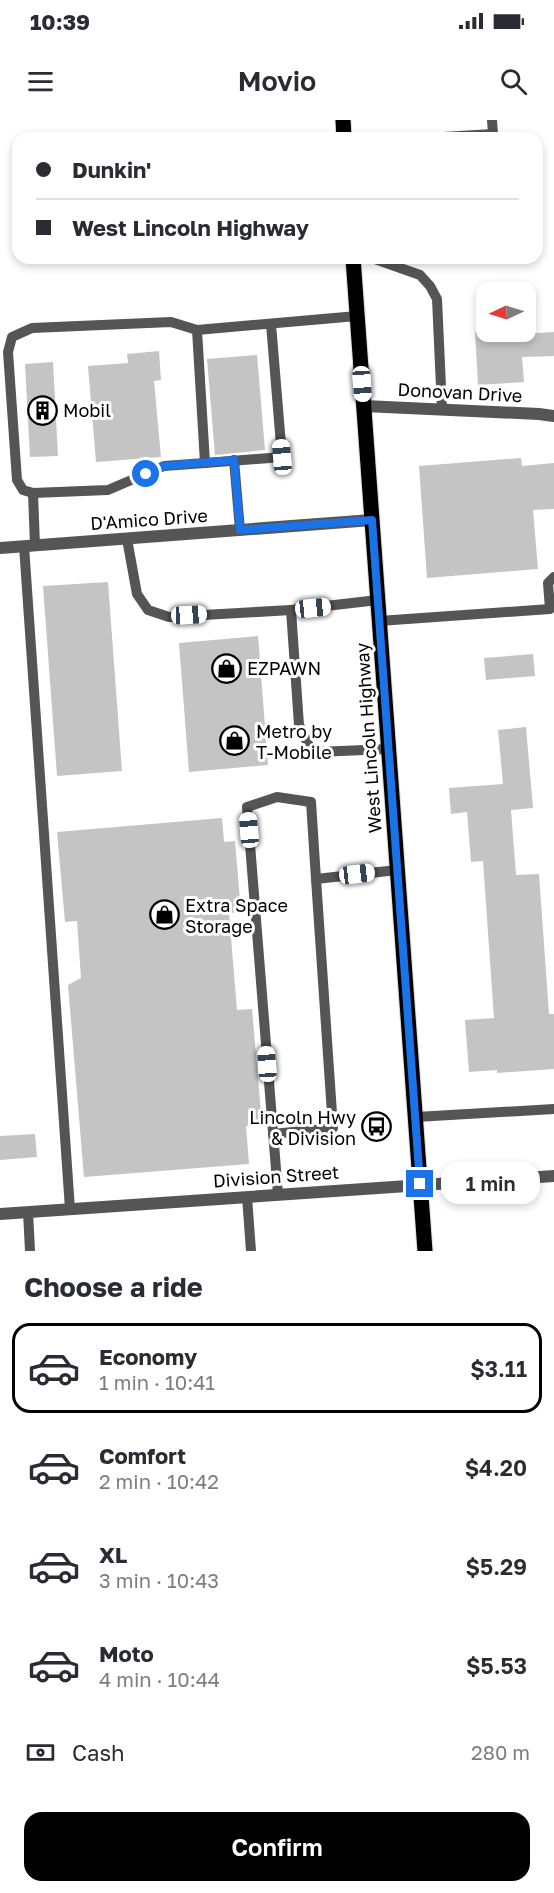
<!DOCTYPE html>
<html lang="en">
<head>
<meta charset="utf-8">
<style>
	:root { --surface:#fff; --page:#f7f7f7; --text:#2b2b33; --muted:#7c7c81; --line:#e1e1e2; --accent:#000 }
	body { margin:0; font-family:"Golos Text",sans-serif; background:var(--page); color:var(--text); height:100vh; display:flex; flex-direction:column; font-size:22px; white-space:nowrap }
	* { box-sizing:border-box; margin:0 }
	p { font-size:20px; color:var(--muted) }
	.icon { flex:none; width:33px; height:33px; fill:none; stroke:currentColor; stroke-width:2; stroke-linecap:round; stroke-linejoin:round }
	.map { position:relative; height:1131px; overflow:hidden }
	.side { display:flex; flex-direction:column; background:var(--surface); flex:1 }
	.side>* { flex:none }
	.hud { position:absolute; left:12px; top:12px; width:531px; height:132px; border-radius:18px; box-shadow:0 3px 9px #0003; display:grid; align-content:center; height:132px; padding:0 24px; background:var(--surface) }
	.needle { width:39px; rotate:266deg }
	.controls { position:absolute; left:476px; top:162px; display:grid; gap:12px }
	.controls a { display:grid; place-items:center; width:60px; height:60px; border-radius:12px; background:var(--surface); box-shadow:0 3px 9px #0003; font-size:30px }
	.end { position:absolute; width:27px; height:27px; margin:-14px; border:8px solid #1a73e8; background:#fff; box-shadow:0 0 0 3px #fff }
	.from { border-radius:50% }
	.bubble { position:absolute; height:42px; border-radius:18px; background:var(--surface); box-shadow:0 3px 9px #0003; font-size:20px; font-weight:600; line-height:42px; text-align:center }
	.car { position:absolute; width:18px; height:36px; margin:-18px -9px; border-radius:8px; box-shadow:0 0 4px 2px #0007; background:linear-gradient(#fff 24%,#345 0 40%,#fff 0 76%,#345 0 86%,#fff 0) }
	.hud b { display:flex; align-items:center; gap:21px; height:57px; font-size:22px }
	.hud b+b { border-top:2px solid var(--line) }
	.hud i { width:15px; height:15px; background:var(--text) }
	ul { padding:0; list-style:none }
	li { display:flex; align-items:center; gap:18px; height:90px; margin:0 12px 9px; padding:0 12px; border:3px solid transparent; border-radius:18px }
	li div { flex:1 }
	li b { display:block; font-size:22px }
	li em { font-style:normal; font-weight:600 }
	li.current { border-color:var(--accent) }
	li>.icon { width:54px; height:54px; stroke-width:1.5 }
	h2 { padding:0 24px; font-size:27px; line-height:72px }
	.pay { display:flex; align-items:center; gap:15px; height:66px; padding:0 24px; font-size:22px }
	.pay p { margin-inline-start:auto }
	.action { display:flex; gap:12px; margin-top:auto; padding:12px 24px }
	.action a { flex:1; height:69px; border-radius:18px; background:var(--accent); color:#fff; font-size:24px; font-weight:600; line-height:69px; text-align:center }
	.status { display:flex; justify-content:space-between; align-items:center; height:42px; padding:0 30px; background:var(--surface); direction:ltr }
	.status svg { height:16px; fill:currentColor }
	header { display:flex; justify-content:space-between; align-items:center; height:78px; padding:0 24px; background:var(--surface); font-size:27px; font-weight:600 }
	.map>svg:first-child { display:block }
	.building { fill:#c4c4c4 }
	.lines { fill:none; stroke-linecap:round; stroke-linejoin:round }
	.primary-casing { stroke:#dbdbdb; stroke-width:17 }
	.service { stroke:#555; stroke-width:10 }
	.minor { stroke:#555; stroke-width:12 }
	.primary { stroke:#000; stroke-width:15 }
	.route { stroke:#1a73e8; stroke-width:8 }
	.labels { text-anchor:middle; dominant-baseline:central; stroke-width:6; stroke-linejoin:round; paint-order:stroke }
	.street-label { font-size:18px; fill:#000; stroke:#fff }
	.poi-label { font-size:18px; fill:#000; stroke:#fff; text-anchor:start }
</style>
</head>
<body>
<div class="status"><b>10:39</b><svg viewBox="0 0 49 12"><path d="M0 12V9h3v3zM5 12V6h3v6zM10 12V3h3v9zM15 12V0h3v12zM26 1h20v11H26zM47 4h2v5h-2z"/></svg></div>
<header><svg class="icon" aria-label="menu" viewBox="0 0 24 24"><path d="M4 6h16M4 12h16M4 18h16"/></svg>Movio<svg class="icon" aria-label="search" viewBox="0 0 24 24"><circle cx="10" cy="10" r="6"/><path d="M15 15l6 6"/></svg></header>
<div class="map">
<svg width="554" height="1131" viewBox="0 0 554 1131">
	<rect width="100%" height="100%" fill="#fff"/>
	<!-- building -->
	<g class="building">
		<polygon points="475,212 520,212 520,214 554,212 554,236 522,237 524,262 478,265"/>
		<polygon points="159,231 161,260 154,261 161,337 96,342 88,246 128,243 127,234"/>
		<polygon points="257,235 265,330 215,335 207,239"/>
		<polygon points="53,242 58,336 30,337 25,244"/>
		<polygon points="521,338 522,346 554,343 554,389 533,390 538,449 427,458 419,346"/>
		<polygon points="108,462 122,651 57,656 43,466"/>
		<polygon points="258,516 268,645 189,652 179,523"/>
		<polygon points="533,534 535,556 486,560 484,538"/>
		<polygon points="526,607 533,688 511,690 516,755 539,754 549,894 554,894 554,949 497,953 497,950 469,952 465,900 494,898 483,741 471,742 467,692 451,694 449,668 503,664 498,610"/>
		<polygon points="222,698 224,722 235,721 241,792 229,793 237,890 252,889 262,1004 246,1006 249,1044 84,1057 68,865 81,858 77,801 65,802 57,712"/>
		<polygon points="35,1014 37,1037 0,1040 0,1016"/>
	</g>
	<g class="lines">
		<defs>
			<g id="primary">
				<polyline points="343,0 344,18"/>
				<polyline points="353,138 425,1131"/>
			</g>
		</defs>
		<!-- primary casing -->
		<use href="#primary" class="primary-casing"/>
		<!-- service -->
		<g class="service">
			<polyline points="492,0 493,14"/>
			<polyline points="427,18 493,14 494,18"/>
			<polyline points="372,138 420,155 430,166 437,179 442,289"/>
			<polyline points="271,204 282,337 205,343 197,210 357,196"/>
			<polyline points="197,210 171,202 32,208 12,217 8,232 17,360 23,370 33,373 108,370 164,346 205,343"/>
			<polyline points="234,340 240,410"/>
			<polyline points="33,373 35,425"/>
			<polyline points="127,419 137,474 148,490 169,497 291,490"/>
			<polyline points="24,426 70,1089"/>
			<polyline points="378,480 291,490 299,605 309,626 316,632 389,629"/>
			<polyline points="379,501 550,489 548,463 554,457"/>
			<polyline points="416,997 554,989"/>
			<polyline points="273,1014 333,1008 316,759"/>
			<polyline points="278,1074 247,687 277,677 311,682 316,759 397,750"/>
			<polyline points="247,1077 251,1131"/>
			<polyline points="28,1092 30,1131"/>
		</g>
		<!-- minor -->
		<g class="minor">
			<polyline points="364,286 539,294 554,296"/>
			<polyline points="0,428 372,400"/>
			<polyline points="0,1094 554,1056"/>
		</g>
		<!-- primary -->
		<use href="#primary" class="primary"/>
	</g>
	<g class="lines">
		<!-- route -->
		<polyline class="route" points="146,354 164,346 234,340 240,410 372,400 420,1064"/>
	</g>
	<!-- icons -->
	<defs>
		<symbol id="building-ring" viewBox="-11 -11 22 22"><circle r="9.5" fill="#fff" stroke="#000" stroke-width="1.5"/><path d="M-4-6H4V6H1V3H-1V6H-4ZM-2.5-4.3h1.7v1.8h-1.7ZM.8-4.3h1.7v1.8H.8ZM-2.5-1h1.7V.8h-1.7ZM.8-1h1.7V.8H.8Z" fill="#000"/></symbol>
		<symbol id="shop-ring" viewBox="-11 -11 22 22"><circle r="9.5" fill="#fff" stroke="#000" stroke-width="1.5"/><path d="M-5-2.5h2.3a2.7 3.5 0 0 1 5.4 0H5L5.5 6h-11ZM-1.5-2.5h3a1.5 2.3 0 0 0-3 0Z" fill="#000"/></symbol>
		<symbol id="bus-ring" viewBox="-11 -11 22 22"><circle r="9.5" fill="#fff" stroke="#000" stroke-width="1.5"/><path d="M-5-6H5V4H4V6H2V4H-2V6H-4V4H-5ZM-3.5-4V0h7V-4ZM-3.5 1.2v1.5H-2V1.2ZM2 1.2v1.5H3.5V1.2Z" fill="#000"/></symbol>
	</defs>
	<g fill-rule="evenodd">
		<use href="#building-ring" x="26" y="274" width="33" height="33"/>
		<use href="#shop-ring" x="210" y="532" width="33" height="33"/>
		<use href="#shop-ring" x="218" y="604" width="33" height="33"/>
		<use href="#shop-ring" x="148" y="778" width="33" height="33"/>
		<use href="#bus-ring" x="360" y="990" width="33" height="33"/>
	</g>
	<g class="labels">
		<!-- street labels -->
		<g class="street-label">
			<text transform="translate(460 272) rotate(3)">Donovan Drive</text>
			<text transform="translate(149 399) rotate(-4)">D'Amico Drive</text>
			<text transform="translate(368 618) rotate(-94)">West Lincoln Highway</text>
			<text transform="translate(276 1056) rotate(-4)">Division Street</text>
		</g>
		<!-- poi labels -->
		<g class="poi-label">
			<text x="63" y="290">Mobil</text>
			<text x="247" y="548">EZPAWN</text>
			<text x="256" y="611">Metro by<tspan x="256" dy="21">T-Mobile</tspan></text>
			<text x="185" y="785">Extra Space<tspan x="185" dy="21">Storage</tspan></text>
			<text x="356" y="997" text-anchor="end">Lincoln Hwy<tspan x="356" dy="21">&amp; Division</tspan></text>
		</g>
	</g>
</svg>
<div class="controls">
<a><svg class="needle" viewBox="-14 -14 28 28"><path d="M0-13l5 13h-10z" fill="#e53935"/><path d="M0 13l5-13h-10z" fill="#7c7c81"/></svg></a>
</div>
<i class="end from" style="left:146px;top:354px"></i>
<i class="end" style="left:420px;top:1064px"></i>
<div class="bubble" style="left:441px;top:1042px;width:99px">1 min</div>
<i class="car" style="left:362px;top:264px;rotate:176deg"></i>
<i class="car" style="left:282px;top:337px;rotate:355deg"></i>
<i class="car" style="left:313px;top:488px;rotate:84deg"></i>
<i class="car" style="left:189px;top:495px;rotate:87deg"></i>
<i class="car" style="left:249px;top:710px;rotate:355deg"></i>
<i class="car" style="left:357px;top:754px;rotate:83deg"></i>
<i class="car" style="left:267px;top:944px;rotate:356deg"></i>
<div class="hud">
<b><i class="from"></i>Dunkin'</b>
<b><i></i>West Lincoln Highway</b>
</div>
</div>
<section class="side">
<h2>Choose a ride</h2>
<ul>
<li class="current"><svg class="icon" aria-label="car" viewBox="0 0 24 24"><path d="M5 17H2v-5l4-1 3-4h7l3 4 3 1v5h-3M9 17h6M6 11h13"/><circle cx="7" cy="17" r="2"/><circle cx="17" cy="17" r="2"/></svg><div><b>Economy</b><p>1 min · 10:41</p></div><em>$3.11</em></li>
<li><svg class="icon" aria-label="car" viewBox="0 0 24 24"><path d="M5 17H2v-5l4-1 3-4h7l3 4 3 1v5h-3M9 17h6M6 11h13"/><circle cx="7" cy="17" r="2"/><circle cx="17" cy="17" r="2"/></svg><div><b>Comfort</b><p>2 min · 10:42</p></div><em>$4.20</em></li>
<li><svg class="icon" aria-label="car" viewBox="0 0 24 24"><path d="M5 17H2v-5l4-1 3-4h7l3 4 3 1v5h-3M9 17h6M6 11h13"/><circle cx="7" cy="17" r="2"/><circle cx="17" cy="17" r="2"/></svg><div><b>XL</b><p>3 min · 10:43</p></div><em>$5.29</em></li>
<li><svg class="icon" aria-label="car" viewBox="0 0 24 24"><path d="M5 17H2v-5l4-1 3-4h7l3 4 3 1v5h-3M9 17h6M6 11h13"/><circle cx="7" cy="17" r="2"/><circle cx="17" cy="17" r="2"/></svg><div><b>Moto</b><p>4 min · 10:44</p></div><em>$5.53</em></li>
</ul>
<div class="pay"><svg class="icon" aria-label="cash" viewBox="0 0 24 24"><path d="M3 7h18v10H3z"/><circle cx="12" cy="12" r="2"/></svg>Cash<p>280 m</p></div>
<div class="action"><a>Confirm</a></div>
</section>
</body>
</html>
